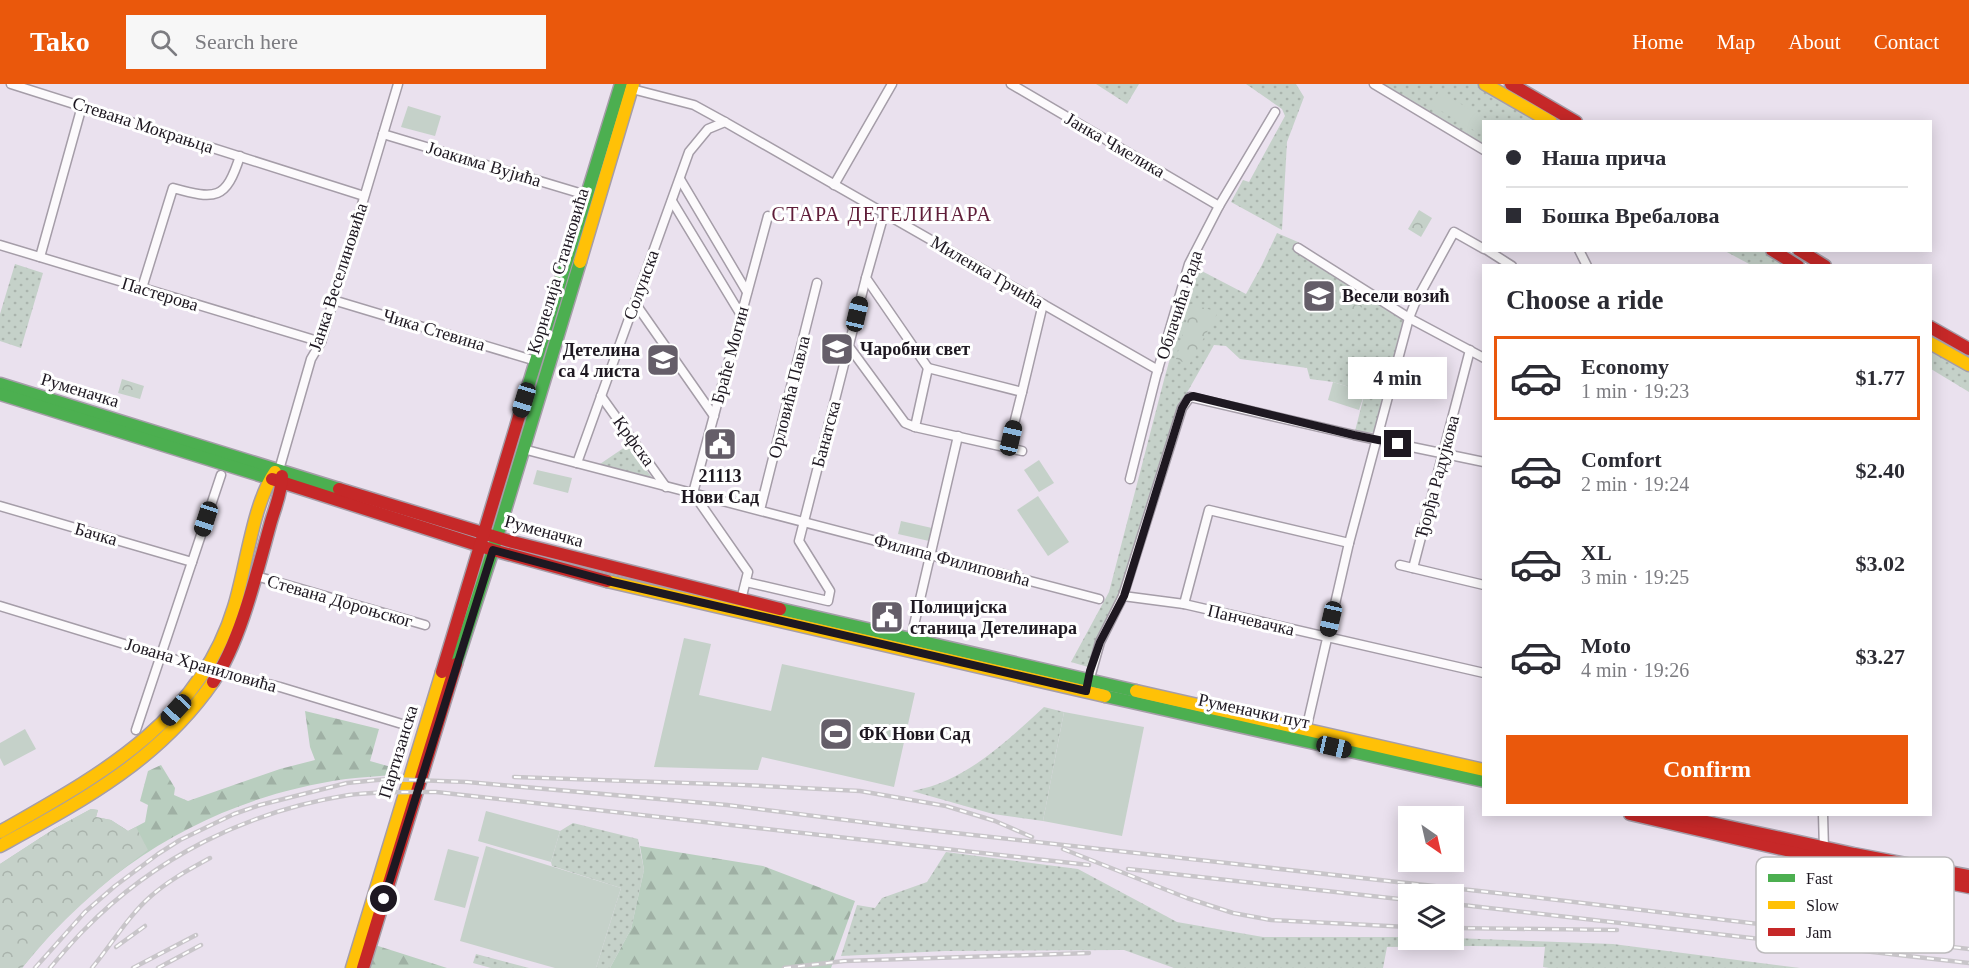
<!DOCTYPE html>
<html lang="en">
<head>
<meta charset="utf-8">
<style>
	:root { --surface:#fff; --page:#f7f7f7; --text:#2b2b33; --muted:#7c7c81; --line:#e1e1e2; --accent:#ea580c }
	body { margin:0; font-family:"Times New Roman",serif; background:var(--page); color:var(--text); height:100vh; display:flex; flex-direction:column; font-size:22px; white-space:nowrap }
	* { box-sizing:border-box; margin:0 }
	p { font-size:20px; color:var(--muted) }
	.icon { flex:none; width:33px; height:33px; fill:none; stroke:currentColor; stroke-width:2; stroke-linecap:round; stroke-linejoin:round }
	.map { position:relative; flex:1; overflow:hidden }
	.drawer { position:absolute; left:1482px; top:180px; width:450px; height:552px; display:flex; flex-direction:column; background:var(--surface); border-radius:0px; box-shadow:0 3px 15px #0003 }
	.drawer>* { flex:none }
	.top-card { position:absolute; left:1482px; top:36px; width:450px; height:132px; border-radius:0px; box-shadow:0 3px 15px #0003; display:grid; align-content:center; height:132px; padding:0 24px; background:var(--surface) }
	.needle { width:39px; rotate:146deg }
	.fabs { position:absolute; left:1398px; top:722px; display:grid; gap:12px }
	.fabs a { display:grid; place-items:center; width:66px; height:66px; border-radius:0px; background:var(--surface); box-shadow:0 3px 15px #0003; font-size:30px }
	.end { position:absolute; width:27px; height:27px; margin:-14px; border:8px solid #1e1821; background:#fff; box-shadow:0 0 0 3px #fff }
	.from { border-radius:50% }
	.bubble { position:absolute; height:42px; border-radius:0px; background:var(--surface); box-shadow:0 3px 15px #0003; font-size:20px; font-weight:700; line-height:42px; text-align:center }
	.car { position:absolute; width:18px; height:36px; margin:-18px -9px; border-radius:8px; box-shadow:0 0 4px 2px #0007; background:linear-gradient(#222 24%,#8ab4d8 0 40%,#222 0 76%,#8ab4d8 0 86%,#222 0) }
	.top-card b { display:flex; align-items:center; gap:21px; height:57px; font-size:22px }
	.top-card b+b { border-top:2px solid var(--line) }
	.top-card i { width:15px; height:15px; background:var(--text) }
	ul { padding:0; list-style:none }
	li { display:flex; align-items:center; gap:18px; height:84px; margin:0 12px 9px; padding:0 12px; border:3px solid transparent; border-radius:0px }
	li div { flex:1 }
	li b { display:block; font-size:22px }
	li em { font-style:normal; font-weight:700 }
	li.active { border-color:var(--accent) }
	li>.icon { width:54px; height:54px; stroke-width:1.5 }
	h2 { padding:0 24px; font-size:27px; line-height:72px }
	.button { display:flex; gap:12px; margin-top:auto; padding:12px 24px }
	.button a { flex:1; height:69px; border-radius:0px; background:var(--accent); color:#fff; font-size:24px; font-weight:700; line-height:69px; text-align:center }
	header { display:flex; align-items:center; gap:36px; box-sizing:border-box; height:84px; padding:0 30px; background:var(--accent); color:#fff }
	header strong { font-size:28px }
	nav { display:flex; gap:33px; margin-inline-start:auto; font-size:21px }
	.search { width:420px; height:54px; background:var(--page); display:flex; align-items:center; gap:15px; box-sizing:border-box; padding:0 21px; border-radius:0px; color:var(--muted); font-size:22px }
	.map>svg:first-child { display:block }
	.grass { fill:url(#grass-dots) }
	.forest { fill:url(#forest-firs) }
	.park { fill:url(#park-crowns) }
	.pitch { fill:#c5d1c9 }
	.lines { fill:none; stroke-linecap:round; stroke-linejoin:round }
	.street-casing { stroke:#a59da8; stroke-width:11 }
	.fast-casing { stroke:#a59da8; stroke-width:15 }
	.slow-casing { stroke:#a59da8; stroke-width:15 }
	.jam-casing { stroke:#a59da8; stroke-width:15 }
	.street { stroke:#fcfafc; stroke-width:8 }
	.fast { stroke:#4caf50; stroke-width:12 }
	.slow { stroke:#ffc107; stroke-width:12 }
	.jam { stroke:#c62828; stroke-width:12 }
	.rail-casing { stroke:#c8c5c9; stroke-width:4.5 }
	.rail { stroke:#fff; stroke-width:2; stroke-dasharray:7; stroke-linecap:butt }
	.route { stroke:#1e1821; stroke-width:8 }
	.labels { text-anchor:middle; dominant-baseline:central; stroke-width:6; stroke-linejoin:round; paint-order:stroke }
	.street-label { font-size:18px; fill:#1e1821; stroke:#fff }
	.poi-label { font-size:18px; font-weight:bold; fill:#1e1821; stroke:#fff; text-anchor:start }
	.neighbourhood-label { font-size:20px; letter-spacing:1.5px; fill:#5f1d39; stroke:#fff }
	.key { fill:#fff; stroke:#bcbabc; stroke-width:1.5 }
	.key-label { font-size:16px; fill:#1e1821 }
</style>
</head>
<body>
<header>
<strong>Tako</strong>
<div class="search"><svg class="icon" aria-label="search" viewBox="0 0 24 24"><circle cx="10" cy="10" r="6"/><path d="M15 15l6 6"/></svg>Search here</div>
<nav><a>Home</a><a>Map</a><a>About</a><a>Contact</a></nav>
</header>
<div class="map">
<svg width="1969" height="884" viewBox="0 0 1969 884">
	<defs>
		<pattern id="grass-dots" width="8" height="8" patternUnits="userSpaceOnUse" patternTransform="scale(1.5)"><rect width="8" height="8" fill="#c5d1c9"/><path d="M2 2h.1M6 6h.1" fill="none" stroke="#a9b3ac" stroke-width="1.8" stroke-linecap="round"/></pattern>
		<pattern id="forest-firs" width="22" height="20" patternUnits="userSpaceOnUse" patternTransform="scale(1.5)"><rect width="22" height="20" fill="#b9cebf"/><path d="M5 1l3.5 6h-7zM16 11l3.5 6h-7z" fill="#9fb0a4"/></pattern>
		<pattern id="park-crowns" width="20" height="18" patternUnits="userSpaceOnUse" patternTransform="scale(1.5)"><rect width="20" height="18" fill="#c5d1c9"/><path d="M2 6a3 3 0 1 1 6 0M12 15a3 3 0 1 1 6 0" fill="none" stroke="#a9b3ac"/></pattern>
	</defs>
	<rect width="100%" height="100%" fill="#eae1ee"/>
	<!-- grass -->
	<g class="grass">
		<polygon points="1096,0 1139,0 1127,20"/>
		<polygon points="1246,0 1296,0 1304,13 1287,58 1282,146 1231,118 1243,96 1249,98 1285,32 1282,25"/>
		<polygon points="1383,0 1481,0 1547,37 1484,38 1483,62"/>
		<polygon points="1277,149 1298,158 1409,234 1378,349 1355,347 1365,308 1333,298 1310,295 1307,284 1240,275 1226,262 1214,261 1184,314 1123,512 1088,583 1071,578 1109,508 1165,292 1196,184 1246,210 1262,181"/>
		<polygon points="1725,167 1764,167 1790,181 1751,181"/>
		<polygon points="15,180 43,189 21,264 0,257 0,230"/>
		<polygon points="1930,263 1969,285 1969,308 1931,285"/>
		<polygon points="628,361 653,395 600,380"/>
		<path d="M1044,623L1064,628L1043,737L993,730L912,707C965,698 1006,658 1044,623Z"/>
		<polygon points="573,739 638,755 644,786 631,845 610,884 596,884 621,804 552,782 551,778 560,747"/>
		<polygon points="946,768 1078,785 1177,838 1263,853 1408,853 1408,855 1454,854 1613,860 1800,884 1549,884 1543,883 1545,863 1472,862 1387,863 1383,884 1174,884 1124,866 945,867 841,872 857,821 875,824 882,814 927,798"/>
		<polygon points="476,870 529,884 491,884 473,879"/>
	</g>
	<!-- forest -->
	<g class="forest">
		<path d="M305,627L379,645L370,677L398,685L396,691C379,692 362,693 346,695C213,714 104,780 22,884H0V780L54,745L91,725L98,726L96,733L111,736L128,747L145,738L148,721L140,717L148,687L161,681L175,704L174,711L188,717L280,685L315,676L310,663Z"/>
		<polygon points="640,762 763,782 855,817 831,884 610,884 631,845 644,786"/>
		<polygon points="375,861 447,884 368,884"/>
	</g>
	<!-- park -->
	<g class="park">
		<polygon points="1419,126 1432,134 1421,153 1408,145"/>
		<polygon points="1350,208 1365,217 1356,233 1340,224"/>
		<polygon points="1191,220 1218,228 1189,281 1176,275"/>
		<polygon points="122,295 144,302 140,315 118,309"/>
		<path d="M91,725L98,726L96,733L111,736L128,747L136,743L148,766C101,800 58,839 22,884H0V780L54,745Z"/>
	</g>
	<!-- pitch -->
	<g class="pitch">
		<polygon points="1439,7 1488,36 1484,38 1483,44 1480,50 1431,21"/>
		<polygon points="408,22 441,32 435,52 401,43"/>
		<polygon points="1333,298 1365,308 1359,326 1328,316"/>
		<polygon points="1039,376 1054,399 1039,408 1024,386"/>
		<polygon points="537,386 572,394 568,409 533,400"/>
		<polygon points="1038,412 1069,458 1048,472 1017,426"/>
		<polygon points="901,437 932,444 929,457 898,450"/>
		<polygon points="684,554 711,560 699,611 771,627 782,580 915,609 894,703 762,673 758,686 654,683"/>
		<polygon points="1064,628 1144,643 1122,752 1043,737"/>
		<polygon points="25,645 36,665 4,682 0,674 0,659"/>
		<polygon points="486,727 560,747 551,778 478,757"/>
		<polygon points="486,762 621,804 596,884 555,884 460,857"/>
		<polygon points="448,765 479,773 465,824 434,816"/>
	</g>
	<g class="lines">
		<defs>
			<g id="street">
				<polyline points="11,0 364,112"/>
				<polyline points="1011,0 1219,122"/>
				<polyline points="1374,0 1484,66"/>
				<polyline points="628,4 694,21 725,38 1158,286"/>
				<polyline points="383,50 586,111"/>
				<polyline points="680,95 747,208"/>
				<polyline points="834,101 892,0"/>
				<polyline points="672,117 741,231"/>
				<polyline points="884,130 866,194 928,284"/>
				<polyline points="0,161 321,258"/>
				<polyline points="1298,164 1409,234 1484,274"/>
				<polyline points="1487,166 1512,182"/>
				<polyline points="1579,166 1587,182"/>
				<polyline points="40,173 82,22"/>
				<path d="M142,204L173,104C216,116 226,116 240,72"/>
				<polyline points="333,216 536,277"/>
				<polyline points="635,219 714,332"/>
				<polyline points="850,264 905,339 915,343"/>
				<polyline points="1022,308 1043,220"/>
				<polyline points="601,312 666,403"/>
				<polyline points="1008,364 1022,308 928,284 915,343 1022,367"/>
				<polyline points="523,365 1099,515"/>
				<polyline points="577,379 689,68 708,45 725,38"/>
				<polyline points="279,386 311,275 321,258 398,0"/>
				<polyline points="1130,395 1156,292 1189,180 1219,122 1275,28"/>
				<polyline points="0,422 192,478"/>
				<polyline points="760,426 817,199"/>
				<polyline points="1400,481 1484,501"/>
				<polyline points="1413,484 1470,266"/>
				<polyline points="256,492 425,541"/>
				<polyline points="746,498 828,517 830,507 799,457 866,194"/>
				<polyline points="1123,512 1184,520 1484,589"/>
				<polyline points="741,516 748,488 693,409 768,132"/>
				<polyline points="1184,520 1209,426 1349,459"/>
				<polyline points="0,522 196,582 280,603 402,640"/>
				<polyline points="911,554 958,352"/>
				<polyline points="1088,601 1100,558 1123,512 1182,324 1190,313 1354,351 1484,378"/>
				<polyline points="136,646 221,391"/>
				<polyline points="1306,646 1349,459 1409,234 1415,219 1454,148 1484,165"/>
				<polyline points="1823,730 1824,766"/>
			</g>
			<g id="fast">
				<polyline points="0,300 339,405"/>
				<polyline points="527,306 621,0"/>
				<polyline points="0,310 272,395"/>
				<polyline points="780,525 1136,607"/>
				<polyline points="456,580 493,466 580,178"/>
				<polyline points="1105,612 1484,697"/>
			</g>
			<g id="slow">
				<polyline points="1485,0 1551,38"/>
				<polyline points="580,178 633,0"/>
				<polyline points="1930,259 1969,281"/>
				<polyline points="607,497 1105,612"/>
				<polyline points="1136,607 1484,686"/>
				<path d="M0,748C98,692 199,639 234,523C246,485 253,419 275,388"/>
				<path d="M0,762C82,717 158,677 213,598"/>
				<polyline points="352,884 442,588"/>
			</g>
			<g id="jam">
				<polyline points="1511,0 1576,38"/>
				<polyline points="1772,166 1798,182"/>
				<polyline points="1799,166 1825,182"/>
				<polyline points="1930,243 1969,265"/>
				<polyline points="272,395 493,466 607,497"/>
				<polyline points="339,405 509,457 780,525"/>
				<polyline points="442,588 527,306"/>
				<path d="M213,598C240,559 257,488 270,441C274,426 282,408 282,392"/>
				<polyline points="1630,730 1808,771 1969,803"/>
				<polyline points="1670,730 1854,770 1969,792"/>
				<polyline points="363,884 456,580"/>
			</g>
		</defs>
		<!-- street casing -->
		<use href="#street" class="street-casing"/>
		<!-- fast casing -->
		<use href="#fast" class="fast-casing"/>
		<!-- slow casing -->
		<use href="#slow" class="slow-casing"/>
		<!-- jam casing -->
		<use href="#jam" class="jam-casing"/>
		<!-- street -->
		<use href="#street" class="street"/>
		<!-- fast -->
		<use href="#fast" class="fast"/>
		<!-- slow -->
		<use href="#slow" class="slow"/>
		<!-- jam -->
		<use href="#jam" class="jam"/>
		<defs>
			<g id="rail">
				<polyline points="514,693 744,701 860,707 946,722 995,737 1032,753"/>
				<polyline points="1063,765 1187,814 1233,829 1271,836 1408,843"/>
				<polyline points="1128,785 1408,816"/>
				<polyline points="1454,820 1969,879"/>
				<polyline points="1454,844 1617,846"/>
				<polyline points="116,863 145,842"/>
				<polyline points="35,884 85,828 115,802 158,770 180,756 234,730 260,721 347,699 387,695 467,698 727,721 910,744 1515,811 1969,865"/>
				<path d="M50,884C61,871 72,858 84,846C155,773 248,727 349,711C378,707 407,708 436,708L1089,781"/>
				<path d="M92,884C111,861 129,831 151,812C169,796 190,785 210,774"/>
				<polyline points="133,884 196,851"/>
				<polyline points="158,884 201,861"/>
				<polyline points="784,884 844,877 1089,869"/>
			</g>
		</defs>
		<!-- rail casing -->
		<use href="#rail" class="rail-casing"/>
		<!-- rail -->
		<use href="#rail" class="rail"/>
	</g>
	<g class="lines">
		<!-- route -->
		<polyline class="route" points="384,815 493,466 608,497 1086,607 1090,587 1100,558 1124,512 1182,324 1188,314 1193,312 1354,351 1398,360"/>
	</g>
	<!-- icons -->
	<defs>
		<symbol id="school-square" viewBox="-11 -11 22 22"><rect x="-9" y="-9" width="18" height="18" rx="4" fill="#655e69" stroke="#fff"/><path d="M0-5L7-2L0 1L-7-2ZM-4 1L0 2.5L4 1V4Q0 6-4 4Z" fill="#fff"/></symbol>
		<symbol id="civic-square" viewBox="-11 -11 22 22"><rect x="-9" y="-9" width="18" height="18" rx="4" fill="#655e69" stroke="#fff"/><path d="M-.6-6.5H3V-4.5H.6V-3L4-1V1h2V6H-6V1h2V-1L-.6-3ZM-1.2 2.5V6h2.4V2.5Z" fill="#fff"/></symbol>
		<symbol id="stadium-square" viewBox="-11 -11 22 22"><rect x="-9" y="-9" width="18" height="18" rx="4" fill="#655e69" stroke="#fff"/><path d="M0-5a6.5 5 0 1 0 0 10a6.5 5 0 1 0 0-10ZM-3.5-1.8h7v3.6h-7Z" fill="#fff"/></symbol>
	</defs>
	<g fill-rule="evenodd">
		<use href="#school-square" x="1300" y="193" width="38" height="38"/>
		<use href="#school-square" x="818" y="246" width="38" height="38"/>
		<use href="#school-square" x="644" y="257" width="38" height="38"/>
		<use href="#civic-square" x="701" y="341" width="38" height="38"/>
		<use href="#civic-square" x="868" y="514" width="38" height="38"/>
		<use href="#stadium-square" x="817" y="631" width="38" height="38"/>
	</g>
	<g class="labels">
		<!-- street labels -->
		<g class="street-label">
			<text transform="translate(143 41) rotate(18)">Стевана Мокрањца</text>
			<text transform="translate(1115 61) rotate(30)">Јанка Чмелика</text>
			<text transform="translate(484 80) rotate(17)">Јоакима Вујића</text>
			<text transform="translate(558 187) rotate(-73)">Корнелија Станковића</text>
			<text transform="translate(987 188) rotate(30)">Миленка Грчића</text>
			<text transform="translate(338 193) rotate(-72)">Јанка Веселиновића</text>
			<text transform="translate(641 201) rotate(-70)">Солунска</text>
			<text transform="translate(160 210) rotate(17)">Пастерова</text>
			<text transform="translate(1179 221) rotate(-72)">Облачића Рада</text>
			<text transform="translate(434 246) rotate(17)">Чика Стевина</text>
			<text transform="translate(730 271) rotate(-75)">Браће Могин</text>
			<text transform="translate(80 306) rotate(17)">Руменачка</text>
			<text transform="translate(789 313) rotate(-76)">Орловића Павла</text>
			<text transform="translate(826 350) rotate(-75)">Банатска</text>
			<text transform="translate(634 357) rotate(54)">Крфска</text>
			<text transform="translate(1437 393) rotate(-75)">Ђорђа Радујкова</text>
			<text transform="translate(544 447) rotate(15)">Руменачка</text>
			<text transform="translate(96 450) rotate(16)">Бачка</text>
			<text transform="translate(952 476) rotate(15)">Филипа Филиповића</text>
			<text transform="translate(340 517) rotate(16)">Стевана Дороњског</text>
			<text transform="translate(1251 536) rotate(13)">Панчевачка</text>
			<text transform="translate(201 581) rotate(16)">Јована Храниловића</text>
			<text transform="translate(1254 627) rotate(12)">Руменачки пут</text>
			<text transform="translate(398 668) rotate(-73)">Партизанска</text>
		</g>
		<!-- poi labels -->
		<g class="poi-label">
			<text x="1342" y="212">Весели возић</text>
			<text x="860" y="265">Чаробни свет</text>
			<text x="640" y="266" text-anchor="end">Детелина<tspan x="640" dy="21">са 4 листа</tspan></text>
			<text x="720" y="392" text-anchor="middle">21113<tspan x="720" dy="21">Нови Сад</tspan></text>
			<text x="910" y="523">Полицијска<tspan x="910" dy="21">станица Детелинара</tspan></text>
			<text x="859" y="650">ФК Нови Сад</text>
		</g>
		<!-- neighbourhood labels -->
		<g class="neighbourhood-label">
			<text x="882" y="130">СТАРА ДЕТЕЛИНАРА</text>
		</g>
	</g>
	<!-- legend -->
	<rect x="1756" y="773" width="198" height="96" rx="9" class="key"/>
	<rect x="1768" y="790" width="27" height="8" fill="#4caf50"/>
	<rect x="1768" y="817" width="27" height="8" fill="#ffc107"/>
	<rect x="1768" y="844" width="27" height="8" fill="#c62828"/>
	<g class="key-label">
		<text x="1806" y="800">Fast</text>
		<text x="1806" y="827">Slow</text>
		<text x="1806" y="854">Jam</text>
	</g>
</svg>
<div class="fabs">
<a><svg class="needle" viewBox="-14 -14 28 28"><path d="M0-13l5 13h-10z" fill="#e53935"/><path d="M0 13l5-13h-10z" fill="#7c7c81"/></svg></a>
<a><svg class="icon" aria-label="layers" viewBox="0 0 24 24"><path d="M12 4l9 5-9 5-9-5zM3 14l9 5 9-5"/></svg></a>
</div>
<i class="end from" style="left:384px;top:815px"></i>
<i class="end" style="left:1398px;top:360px"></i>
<div class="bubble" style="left:1348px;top:273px;width:99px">4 min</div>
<i class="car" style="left:857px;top:230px;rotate:13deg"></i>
<i class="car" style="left:524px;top:316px;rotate:197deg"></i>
<i class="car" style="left:1011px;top:354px;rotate:13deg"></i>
<i class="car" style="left:206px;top:435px;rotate:198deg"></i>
<i class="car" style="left:1331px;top:535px;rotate:193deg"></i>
<i class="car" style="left:176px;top:626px;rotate:223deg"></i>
<i class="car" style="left:1334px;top:663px;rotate:103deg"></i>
<div class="top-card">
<b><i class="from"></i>Наша прича</b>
<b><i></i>Бошка Вребалова</b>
</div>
<section class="drawer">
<h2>Choose a ride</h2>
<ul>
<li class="active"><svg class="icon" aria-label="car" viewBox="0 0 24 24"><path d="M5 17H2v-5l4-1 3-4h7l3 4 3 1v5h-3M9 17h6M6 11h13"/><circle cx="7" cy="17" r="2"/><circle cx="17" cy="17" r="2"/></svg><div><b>Economy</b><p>1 min · 19:23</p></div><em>$1.77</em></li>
<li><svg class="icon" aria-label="car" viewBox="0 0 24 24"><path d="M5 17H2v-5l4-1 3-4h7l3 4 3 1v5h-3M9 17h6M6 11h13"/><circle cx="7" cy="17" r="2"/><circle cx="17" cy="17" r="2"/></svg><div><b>Comfort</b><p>2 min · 19:24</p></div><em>$2.40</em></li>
<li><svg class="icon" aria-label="car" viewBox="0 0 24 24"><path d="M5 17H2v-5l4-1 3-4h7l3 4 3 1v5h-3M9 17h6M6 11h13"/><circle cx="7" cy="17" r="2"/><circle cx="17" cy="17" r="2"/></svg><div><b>XL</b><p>3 min · 19:25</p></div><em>$3.02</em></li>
<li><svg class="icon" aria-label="car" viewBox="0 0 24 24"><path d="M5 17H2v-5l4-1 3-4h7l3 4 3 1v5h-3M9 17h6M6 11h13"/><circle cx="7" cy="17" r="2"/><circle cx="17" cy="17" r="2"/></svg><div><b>Moto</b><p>4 min · 19:26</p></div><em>$3.27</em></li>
</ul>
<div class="button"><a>Confirm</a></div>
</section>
</div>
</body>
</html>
